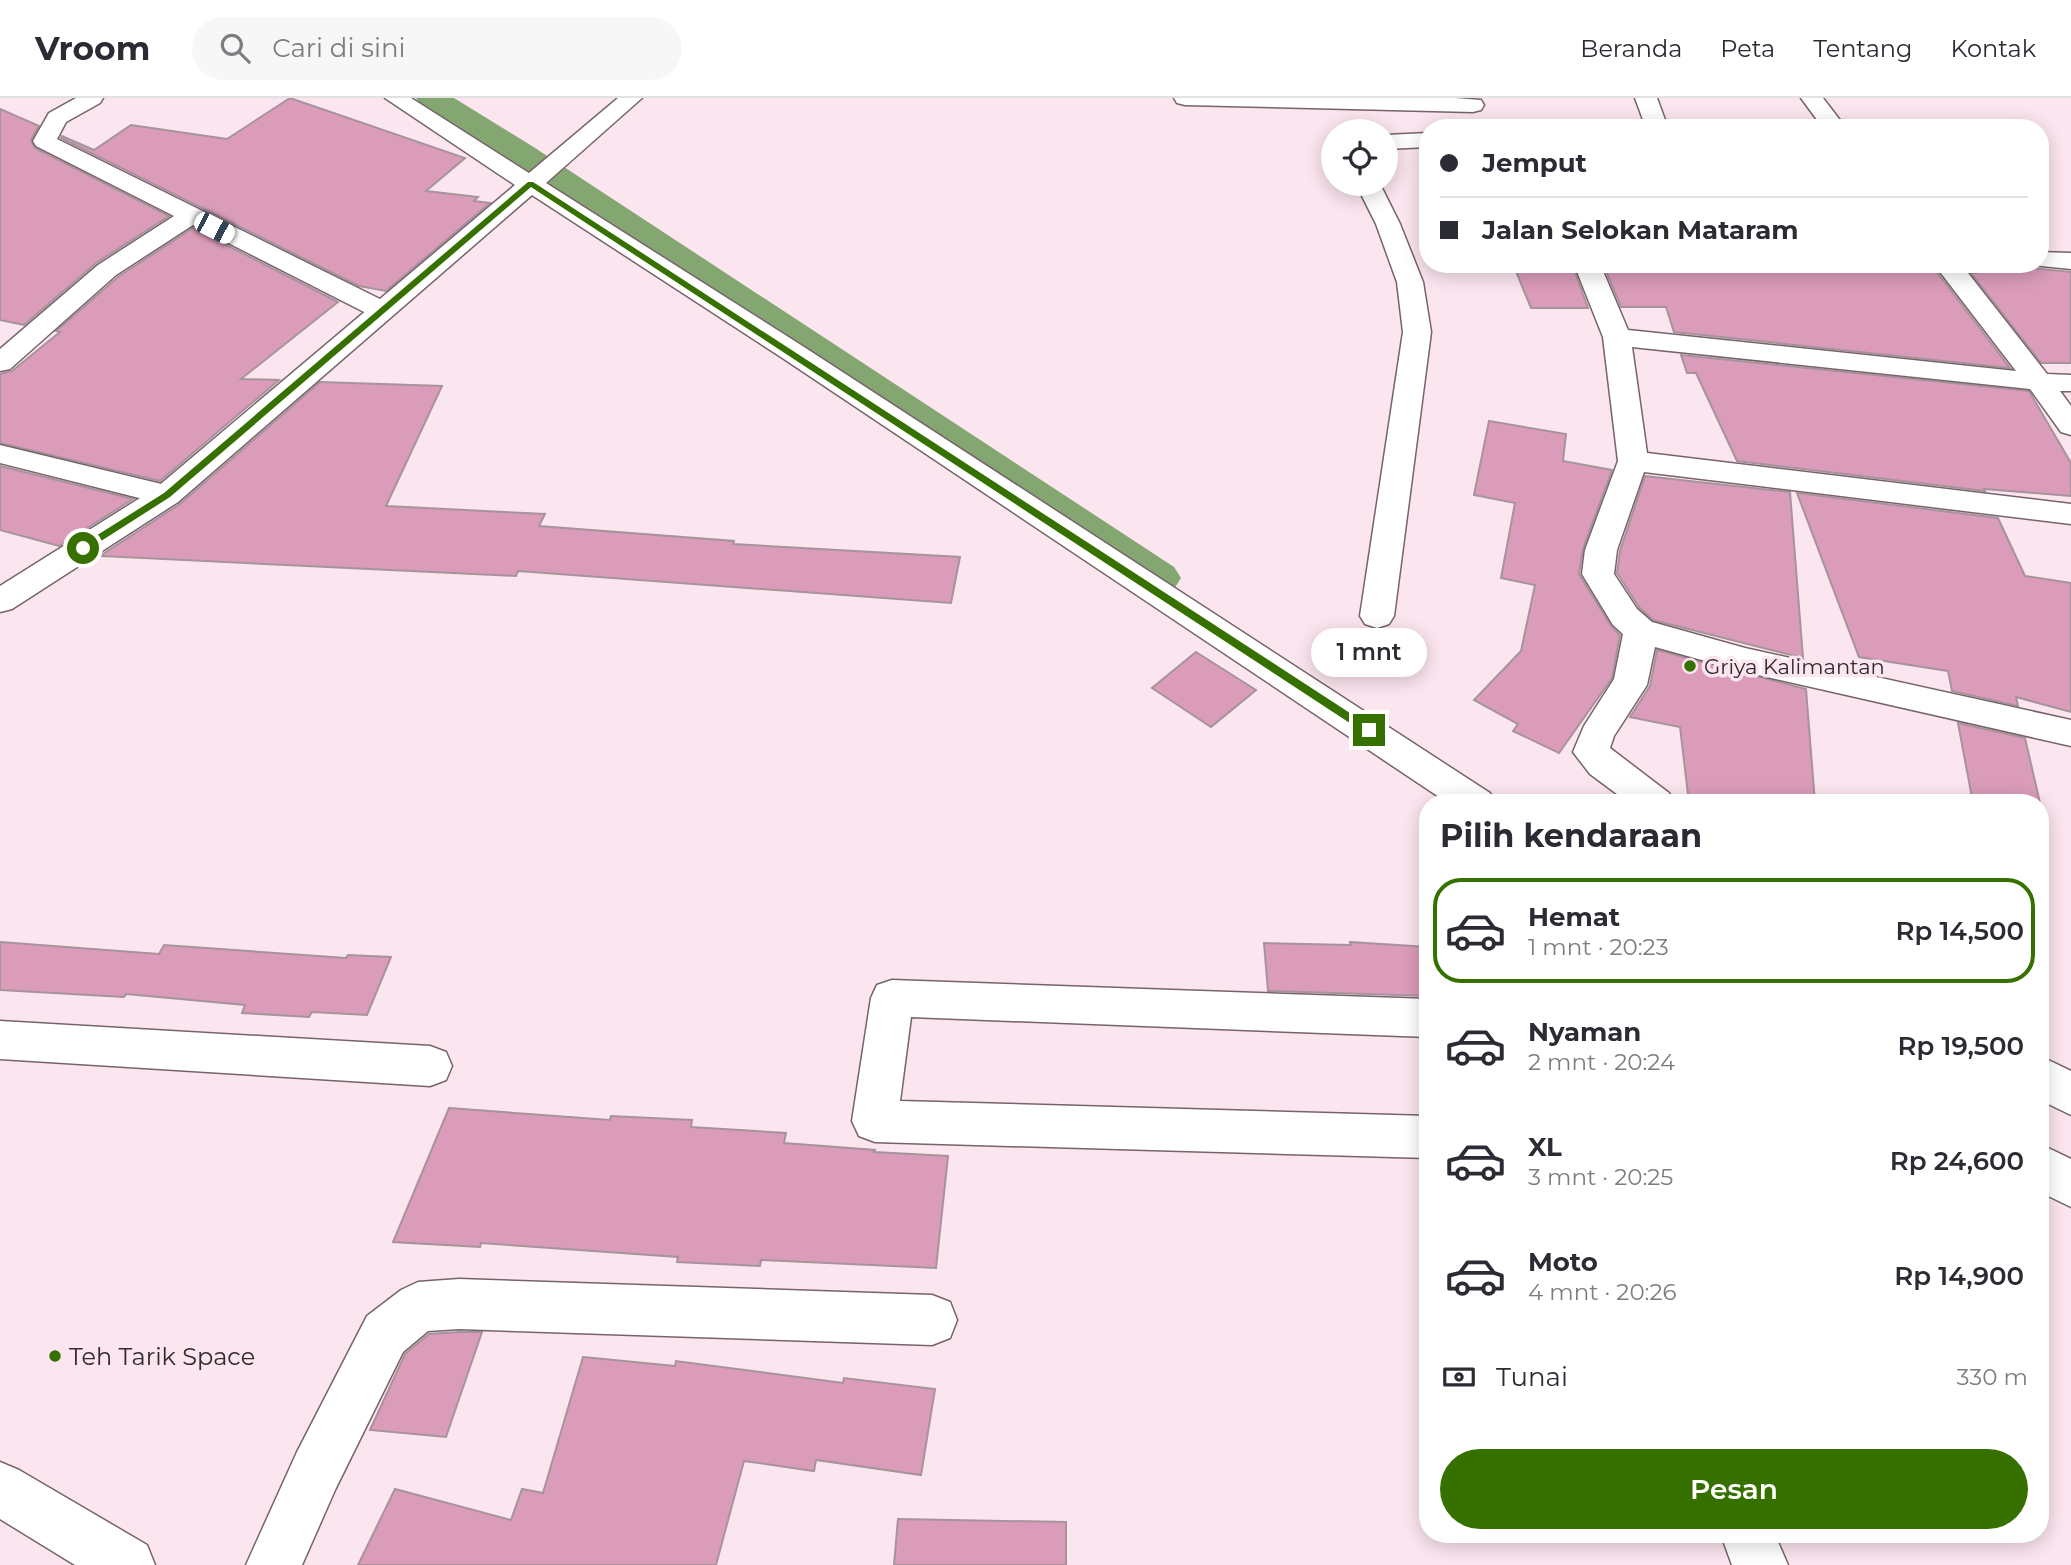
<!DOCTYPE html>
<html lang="id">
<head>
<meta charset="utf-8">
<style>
	:root { --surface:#fff; --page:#f7f7f7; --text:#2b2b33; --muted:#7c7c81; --line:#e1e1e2; --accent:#367100 }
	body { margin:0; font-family:Montserrat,sans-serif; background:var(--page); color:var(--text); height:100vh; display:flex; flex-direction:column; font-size:26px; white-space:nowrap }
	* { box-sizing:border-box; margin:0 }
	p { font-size:23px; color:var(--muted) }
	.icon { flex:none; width:38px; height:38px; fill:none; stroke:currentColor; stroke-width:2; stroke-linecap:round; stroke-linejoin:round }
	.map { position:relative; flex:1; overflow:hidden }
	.side { position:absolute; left:1419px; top:696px; width:630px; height:749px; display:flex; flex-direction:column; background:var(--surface); border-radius:28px; box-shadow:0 4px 18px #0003 }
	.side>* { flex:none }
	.top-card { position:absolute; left:1419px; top:21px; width:630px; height:154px; border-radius:28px; box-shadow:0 4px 18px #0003; display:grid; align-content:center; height:154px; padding:0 21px; background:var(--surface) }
	.fabs { position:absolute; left:1321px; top:21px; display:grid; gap:14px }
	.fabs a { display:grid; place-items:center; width:77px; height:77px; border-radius:50%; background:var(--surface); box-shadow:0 4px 18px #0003; font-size:35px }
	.end { position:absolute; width:32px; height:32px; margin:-16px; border:9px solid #367100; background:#fff; box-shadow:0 0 0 4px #fff }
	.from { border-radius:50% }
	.bubble { position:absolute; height:49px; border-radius:24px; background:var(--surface); box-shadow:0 4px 18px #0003; font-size:23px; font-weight:600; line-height:49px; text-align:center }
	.car { position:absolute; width:21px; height:42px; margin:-21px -10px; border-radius:9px; box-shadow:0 0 5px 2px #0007; background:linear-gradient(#fff 24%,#345 0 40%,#fff 0 76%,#345 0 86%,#fff 0) }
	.top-card b { display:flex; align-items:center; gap:24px; height:66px; font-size:26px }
	.top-card b+b { border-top:2px solid var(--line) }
	.top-card i { width:18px; height:18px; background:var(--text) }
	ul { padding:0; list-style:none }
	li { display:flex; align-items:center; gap:21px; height:105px; margin:0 14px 10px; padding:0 7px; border:4px solid transparent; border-radius:28px }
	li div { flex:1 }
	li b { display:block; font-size:26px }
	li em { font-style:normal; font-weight:600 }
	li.selected { border-color:var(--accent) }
	li>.icon { width:63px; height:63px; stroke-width:1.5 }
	h2 { padding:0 21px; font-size:32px; line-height:84px }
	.pay { display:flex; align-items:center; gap:18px; height:77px; padding:0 21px; font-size:26px }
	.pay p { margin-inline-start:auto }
	.action { display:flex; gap:14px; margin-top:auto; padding:14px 21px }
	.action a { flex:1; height:80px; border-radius:42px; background:var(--accent); color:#fff; font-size:28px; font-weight:600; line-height:80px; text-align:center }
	header { display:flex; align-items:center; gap:42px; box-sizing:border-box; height:98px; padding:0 35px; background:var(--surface); border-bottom:2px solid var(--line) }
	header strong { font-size:33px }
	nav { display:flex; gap:38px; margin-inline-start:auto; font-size:24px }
	.search { width:490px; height:63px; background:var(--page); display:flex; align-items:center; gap:18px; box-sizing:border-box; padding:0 24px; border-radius:38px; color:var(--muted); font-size:26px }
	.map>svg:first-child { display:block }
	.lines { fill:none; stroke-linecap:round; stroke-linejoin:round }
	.canal { fill:#84a772; fill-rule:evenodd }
	.building { fill:#db9cb9; stroke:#a7939c; stroke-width:2 }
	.street-casing { stroke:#76636b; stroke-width:3 }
	.secondary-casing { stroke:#76636b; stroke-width:3 }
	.street { fill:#fff; fill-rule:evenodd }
	.secondary { fill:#fff; fill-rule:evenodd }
	.route { fill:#367100 }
	.poi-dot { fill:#367100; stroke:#fbe5ef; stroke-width:2.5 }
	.labels { text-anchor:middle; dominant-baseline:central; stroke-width:7; stroke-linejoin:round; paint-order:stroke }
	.poi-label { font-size:21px; fill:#31292d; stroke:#fbe5ef; text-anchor:start }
	.near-poi-label { font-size:24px; fill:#31292d; stroke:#fbe5ef; text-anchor:start }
</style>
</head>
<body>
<header>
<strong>Vroom</strong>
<div class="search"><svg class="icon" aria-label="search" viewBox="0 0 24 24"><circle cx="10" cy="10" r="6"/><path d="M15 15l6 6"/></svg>Cari di sini</div>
<nav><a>Beranda</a><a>Peta</a><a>Tentang</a><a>Kontak</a></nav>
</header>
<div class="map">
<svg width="2071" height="1467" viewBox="0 0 2071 1467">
	<rect width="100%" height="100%" fill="#fbe5ef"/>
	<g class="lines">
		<!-- canal -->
		<polygon class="canal" points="416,0 454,0 532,48 1174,469 1181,480 1174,491 1157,496 1140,491 508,62 421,7"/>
	</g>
	<!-- building -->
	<g class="building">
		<polygon points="290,0 465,60 426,93 478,99 474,103 490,105 386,193 359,188 61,40 62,38 94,52 131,27 227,41"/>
		<polygon points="0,11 39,28 31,42 35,50 169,118 96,165 24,227 0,222"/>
		<polygon points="193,130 338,204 241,281 279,282 160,383 0,345 0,276 12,273 60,234 56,233 118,179"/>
		<polygon points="1513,166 1572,166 1588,210 1531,210"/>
		<polygon points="1603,166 1860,166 1862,170 1936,173 2010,270 1674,234 1666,209 1621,209"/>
		<polygon points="1969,166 2029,166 2031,170 2071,174 2071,265 2041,265 1971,175 1976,175"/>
		<polygon points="1681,257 2029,293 2071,365 2071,398 1984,391 1985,393 1737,363 1696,275 1687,275"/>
		<polygon points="320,284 442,288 386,408 545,416 539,428 734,443 733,446 960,459 951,505 518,473 516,478 100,458 180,406"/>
		<polygon points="1489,323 1566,336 1563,363 1612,372 1583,451 1579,476 1611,528 1620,537 1612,580 1559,655 1513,633 1518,626 1474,602 1521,553 1535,487 1501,480 1515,405 1474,397"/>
		<polygon points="0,368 133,401 59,448 0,432"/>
		<polygon points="1645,378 1790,394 1803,560 1653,522 1639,509 1617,475 1620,453"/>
		<polygon points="1797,395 1998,420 2025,478 2071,485 2071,614 2016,599 2018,608 1952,593 1948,573 1859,559"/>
		<polygon points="1657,552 1806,591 1815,705 1689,705 1680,629 1630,619 1650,588"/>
		<polygon points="1196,554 1256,592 1211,629 1152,590"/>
		<polygon points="1958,625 2025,640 2040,705 1973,705"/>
		<polygon points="0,844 159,856 164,847 346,860 348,857 391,859 367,917 312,914 309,919 242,915 245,907 126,896 124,899 0,892"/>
		<polygon points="1350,844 1428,849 1428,898 1268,893 1264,845 1351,847"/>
		<polygon points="449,1010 610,1022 611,1018 692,1022 691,1029 786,1035 784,1045 875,1052 874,1054 948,1058 936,1170 761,1162 760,1168 677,1164 678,1159 481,1145 480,1149 393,1144"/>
		<polygon points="459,1234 482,1234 446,1339 370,1332 405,1256 429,1236"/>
		<polygon points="583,1259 675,1268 676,1263 843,1285 844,1280 935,1291 921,1377 816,1362 814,1373 744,1363 716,1467 358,1467 395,1391 511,1422 522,1391 543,1395"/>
		<polygon points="898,1421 1066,1424 1066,1467 894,1467"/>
	</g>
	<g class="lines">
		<defs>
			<g id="street">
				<polygon points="76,0 103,0 100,5 66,24 57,41 390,206 394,212 390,218 381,220 372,218 193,127 116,177 10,271 0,273 0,251 98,167 174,118 36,48 33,43 49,15"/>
				<polygon points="1174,0 1455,0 1481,2 1484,7 1481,12 1473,14 1185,7 1177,5"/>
				<polygon points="1635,0 1657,0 1668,30 1646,30"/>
				<polygon points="1801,0 1823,0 1846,30 1823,30"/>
				<polygon points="1428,35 1428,49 1386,51 1386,37"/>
				<polygon points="1356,86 1380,86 1400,126 1423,184 1431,234 1394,518 1389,526 1377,530 1365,526 1360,518 1403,234 1397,184 1376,126"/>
				<polygon points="2040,154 2071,155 2071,171 2031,167 2040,166"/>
				<polygon points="1574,166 1600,166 1628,232 2016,273 1934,166 1961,166 2047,276 2071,277 2071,293 2060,293 2071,308 2071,337 2061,334 2030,291 1632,249 1647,355 2071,406 2071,426 1644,374 1617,452 1614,476 1637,511 1652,524 1745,550 2071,622 2071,648 1745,574 1655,549 1647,587 1614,638 1610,650 1669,695 1675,705 1629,705 1590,676 1573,654 1584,628 1614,581 1623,536 1613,527 1582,476 1585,452 1618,363 1603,239"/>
				<polygon points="0,347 178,390 182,397 178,404 167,407 0,365"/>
				<polygon points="892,882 1428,901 1428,939 911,919 900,1003 1428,1018 1428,1060 875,1044 859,1038 852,1023 871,900 877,887"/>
				<polygon points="0,923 430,948 446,954 452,968 446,982 430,988 0,961"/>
				<polygon points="2040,958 2071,973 2071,1017 2040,1002"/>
				<polygon points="459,1181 932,1197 950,1204 957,1222 950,1240 932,1247 459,1231 428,1233 403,1254 335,1392 302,1467 246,1467 297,1354 367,1218 401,1192 418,1184"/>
				<polygon points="0,1364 19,1372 147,1447 155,1467 75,1467 0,1421"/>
				<polygon points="1721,1437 1775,1437 1788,1467 1732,1467"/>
			</g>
			<g id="secondary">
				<polygon points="385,0 411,0 529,75 618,0 642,0 546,85 804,249 1490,695 1496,705 1448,705 784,261 532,97 178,404 12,511 0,514 0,488 156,390 515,87"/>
				<polygon points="2040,1046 2071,1061 2071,1109 2040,1094"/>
			</g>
		</defs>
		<!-- street casing -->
		<use href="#street" class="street-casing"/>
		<!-- secondary casing -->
		<use href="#secondary" class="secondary-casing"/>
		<!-- street -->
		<use href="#street" class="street"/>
		<!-- secondary -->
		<use href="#secondary" class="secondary"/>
	</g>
	<!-- route -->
	<polygon class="route" points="528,84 533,84 1373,630 1373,635 1365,635 531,89 170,399 87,452 80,452 80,448 164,395"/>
	<!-- markers -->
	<g class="poi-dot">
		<circle cx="1690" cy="568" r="7"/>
		<circle cx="55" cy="1258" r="7"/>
	</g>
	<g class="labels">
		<!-- poi labels -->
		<g class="poi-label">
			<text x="1704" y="568">Griya Kalimantan</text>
		</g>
		<!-- near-poi labels -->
		<g class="near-poi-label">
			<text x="69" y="1258">Teh Tarik Space</text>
		</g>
	</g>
</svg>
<div class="fabs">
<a><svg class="icon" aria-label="locate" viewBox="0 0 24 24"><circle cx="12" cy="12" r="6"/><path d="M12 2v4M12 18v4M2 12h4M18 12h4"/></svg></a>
</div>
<i class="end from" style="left:83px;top:450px"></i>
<i class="end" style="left:1369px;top:632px"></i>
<div class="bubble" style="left:1311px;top:530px;width:116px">1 mnt</div>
<i class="car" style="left:214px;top:130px;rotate:117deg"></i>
<div class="top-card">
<b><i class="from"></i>Jemput</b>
<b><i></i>Jalan Selokan Mataram</b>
</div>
<section class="side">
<h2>Pilih kendaraan</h2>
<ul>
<li class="selected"><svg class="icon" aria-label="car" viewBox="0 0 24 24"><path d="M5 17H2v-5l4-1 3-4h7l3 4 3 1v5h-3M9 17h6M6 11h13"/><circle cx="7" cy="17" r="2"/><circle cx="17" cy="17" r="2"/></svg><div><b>Hemat</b><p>1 mnt · 20:23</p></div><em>Rp 14,500</em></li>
<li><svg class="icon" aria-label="car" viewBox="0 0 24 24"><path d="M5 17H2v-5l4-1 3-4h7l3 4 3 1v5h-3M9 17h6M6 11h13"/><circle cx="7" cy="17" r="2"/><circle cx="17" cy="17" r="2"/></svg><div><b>Nyaman</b><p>2 mnt · 20:24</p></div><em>Rp 19,500</em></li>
<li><svg class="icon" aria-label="car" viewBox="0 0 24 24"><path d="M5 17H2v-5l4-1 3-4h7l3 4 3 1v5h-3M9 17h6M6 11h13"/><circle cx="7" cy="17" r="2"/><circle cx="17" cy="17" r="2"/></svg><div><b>XL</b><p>3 mnt · 20:25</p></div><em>Rp 24,600</em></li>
<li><svg class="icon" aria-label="car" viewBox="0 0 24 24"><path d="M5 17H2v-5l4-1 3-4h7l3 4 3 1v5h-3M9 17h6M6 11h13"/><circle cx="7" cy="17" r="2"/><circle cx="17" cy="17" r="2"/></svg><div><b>Moto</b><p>4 mnt · 20:26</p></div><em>Rp 14,900</em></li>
</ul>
<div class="pay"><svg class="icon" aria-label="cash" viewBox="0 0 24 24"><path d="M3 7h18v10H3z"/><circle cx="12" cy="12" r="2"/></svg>Tunai<p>330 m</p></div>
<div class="action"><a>Pesan</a></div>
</section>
</div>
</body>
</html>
